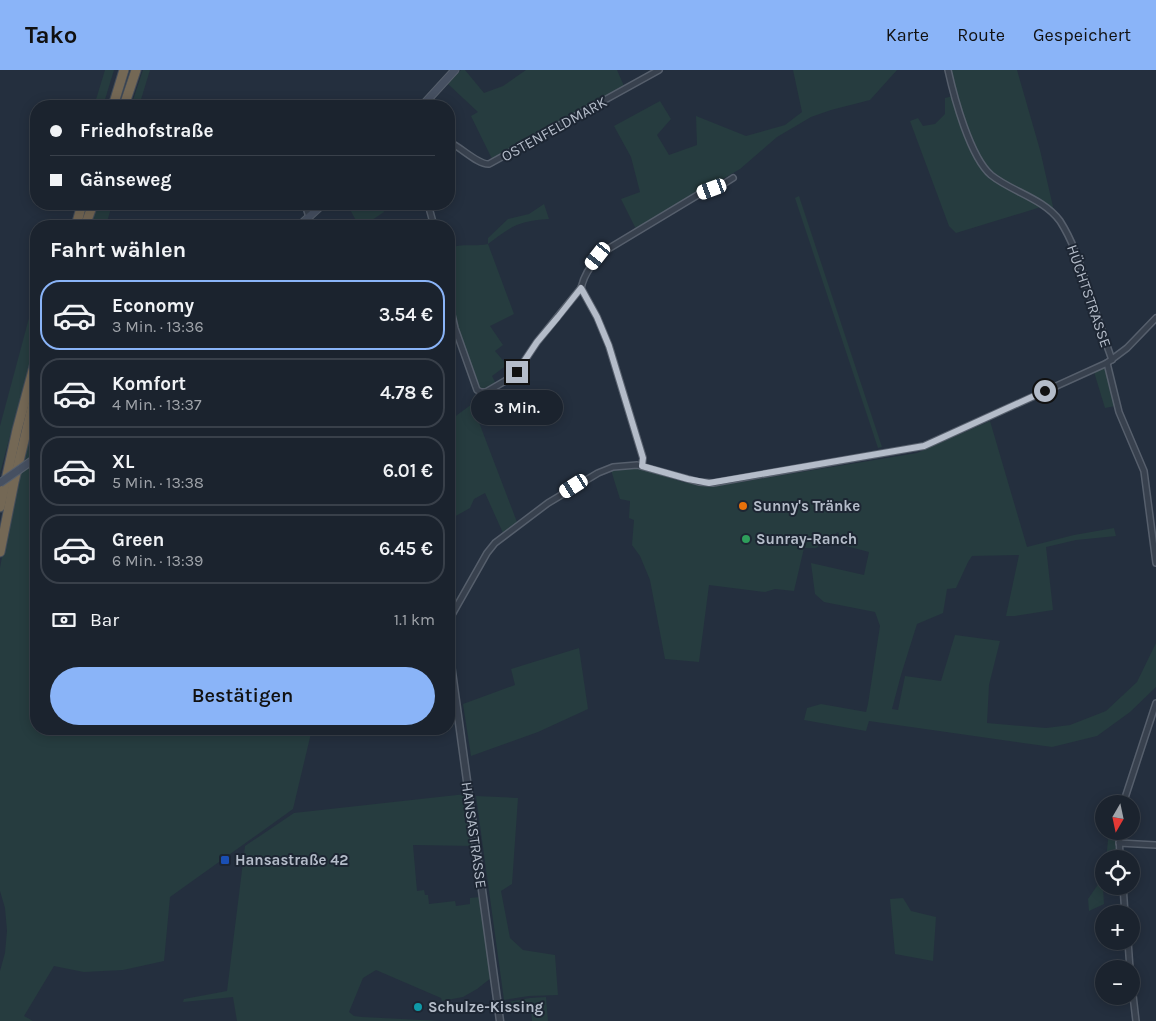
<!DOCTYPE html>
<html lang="de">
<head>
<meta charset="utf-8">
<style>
	:root { --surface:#1b232e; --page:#282f3a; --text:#f1f3f6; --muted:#a0a4aa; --line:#39404a; --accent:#8ab4f8 }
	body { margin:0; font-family:Karla,sans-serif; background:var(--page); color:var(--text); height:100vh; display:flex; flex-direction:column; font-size:19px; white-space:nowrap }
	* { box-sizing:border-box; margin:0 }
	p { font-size:16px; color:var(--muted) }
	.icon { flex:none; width:28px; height:28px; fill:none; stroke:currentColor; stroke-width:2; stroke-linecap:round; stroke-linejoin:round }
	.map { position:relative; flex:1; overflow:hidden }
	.details { position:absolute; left:30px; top:150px; width:425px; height:515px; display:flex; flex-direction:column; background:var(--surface); border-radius:20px; box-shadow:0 2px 12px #0003,0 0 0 1px var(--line) }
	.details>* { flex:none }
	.hud { position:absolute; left:30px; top:30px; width:425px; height:110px; border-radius:20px; box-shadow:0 2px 12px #0003,0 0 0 1px var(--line); display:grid; align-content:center; height:110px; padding:0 20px; background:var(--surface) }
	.needle { width:32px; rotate:189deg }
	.tools { position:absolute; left:1095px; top:725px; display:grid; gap:10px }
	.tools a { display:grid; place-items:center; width:45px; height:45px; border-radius:50%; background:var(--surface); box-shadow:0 2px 12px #0003,0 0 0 1px var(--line); font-size:25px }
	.end { position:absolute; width:22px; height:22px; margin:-11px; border:6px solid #b4bcc9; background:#111; box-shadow:0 0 0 2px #111 }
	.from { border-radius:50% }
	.bubble { position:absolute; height:35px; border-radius:18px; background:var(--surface); box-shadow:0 2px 12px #0003,0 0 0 1px var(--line); font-size:16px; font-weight:600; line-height:35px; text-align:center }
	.car { position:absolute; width:15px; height:30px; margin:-15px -8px; border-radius:6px; box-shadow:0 0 4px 1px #0007; background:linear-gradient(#fff 24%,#345 0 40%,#fff 0 76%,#345 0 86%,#fff 0) }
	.hud b { display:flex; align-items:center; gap:18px; height:48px; font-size:19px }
	.hud b+b { border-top:1px solid var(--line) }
	.hud i { width:12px; height:12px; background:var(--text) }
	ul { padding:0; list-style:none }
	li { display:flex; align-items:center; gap:15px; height:70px; margin:0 10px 8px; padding:0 10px; border:2px solid var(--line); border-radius:20px }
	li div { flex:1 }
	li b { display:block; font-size:19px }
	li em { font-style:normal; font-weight:600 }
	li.current { border-color:var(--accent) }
	li>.icon { width:45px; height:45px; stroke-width:1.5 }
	h2 { padding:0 20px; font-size:22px; line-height:60px }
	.pay { display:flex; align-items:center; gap:12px; height:55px; padding:0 20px; font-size:19px }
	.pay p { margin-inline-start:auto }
	.cta { display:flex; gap:10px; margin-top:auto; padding:10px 20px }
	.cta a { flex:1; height:58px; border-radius:30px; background:var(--accent); color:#111; font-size:20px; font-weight:600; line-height:58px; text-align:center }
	header { display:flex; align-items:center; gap:30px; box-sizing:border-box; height:70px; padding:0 25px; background:var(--accent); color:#111 }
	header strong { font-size:24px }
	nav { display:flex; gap:28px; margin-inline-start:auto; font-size:18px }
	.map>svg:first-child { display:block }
	.green { fill:#263c3f }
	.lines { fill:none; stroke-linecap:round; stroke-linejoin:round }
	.minor-casing { stroke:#565f6c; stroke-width:8 }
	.tertiary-casing { stroke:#565f6c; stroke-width:9 }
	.secondary-casing { stroke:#565f6c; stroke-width:9 }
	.motorway-casing { stroke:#434c59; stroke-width:11 }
	.minor { stroke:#38414e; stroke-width:5 }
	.tertiary { stroke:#38414e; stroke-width:6 }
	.secondary { stroke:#465061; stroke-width:7 }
	.motorway { stroke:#746855; stroke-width:9 }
	.secondary-bridge-casing { stroke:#565f6c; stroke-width:9; stroke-linecap:butt }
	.secondary-bridge { stroke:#465061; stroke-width:7 }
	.route { stroke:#b4bcc9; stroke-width:6 }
	.food-dot { fill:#e8710a; stroke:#1d2633; stroke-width:2 }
	.leisure-dot { fill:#2e9e5b; stroke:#1d2633; stroke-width:2 }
	.transit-dot { fill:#1a4fb4; stroke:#1d2633; stroke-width:2 }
	.culture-dot { fill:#0f9aa8; stroke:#1d2633; stroke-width:2 }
	.labels { text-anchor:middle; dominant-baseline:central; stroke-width:4; stroke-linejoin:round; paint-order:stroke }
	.street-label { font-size:15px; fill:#b4bcc9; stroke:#1d2633 }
	.poi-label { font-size:15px; font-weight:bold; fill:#b4bcc9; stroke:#1d2633; text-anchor:start }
</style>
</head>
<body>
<header>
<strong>Tako</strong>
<nav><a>Karte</a><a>Route</a><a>Gespeichert</a></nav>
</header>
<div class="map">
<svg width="1156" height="951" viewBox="0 0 1156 951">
	<rect width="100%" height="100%" fill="#242f3e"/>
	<!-- green -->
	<g class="green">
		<polygon points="105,0 114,0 103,36 94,36"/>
		<polygon points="143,0 150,0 139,36 131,36"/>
		<polygon points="461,0 465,0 484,23 503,16 526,0 617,0 624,16 493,91 471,46 478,42 448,14"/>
		<polygon points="793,0 897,0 870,30 831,40 811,47 777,67 740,99 636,159 621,129 640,122 631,87 614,56 660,31 671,49 657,65 669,85 697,75 696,46 746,66 785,55 802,42"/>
		<path d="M950,0H1017L1040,80L1054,141L991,103C968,75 959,35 950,0Z"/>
		<path d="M953,26C961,51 969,91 990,107C1005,119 1024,127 1041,137L956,163L949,156L910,51L918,48L923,56L935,54L945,44V28Z"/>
		<polygon points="799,126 882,377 878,378 795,128"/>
		<polygon points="97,134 112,134 106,156 90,156"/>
		<polygon points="347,134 381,134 384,142 372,150 375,156 359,156"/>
		<path d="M544,134L549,149C518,151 512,156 488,174L514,244L490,256L503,275L495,281L507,295L492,306L496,314L484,320L480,318L454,246L449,226V178C462,173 474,177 488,174V168L508,149L529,144Z"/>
		<polygon points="36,222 36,270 0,403 0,356"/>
		<polygon points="1106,297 1115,336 1105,338 1094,302"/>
		<polygon points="472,334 517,452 503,463 485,423 474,429 470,438 454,447 455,451 449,454 449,351"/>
		<polygon points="36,335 36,659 312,659 293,739 170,827 164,891 123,900 84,902 54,896 24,946 33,951 0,951 0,901 5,883 7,861 5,838 0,821 0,498 7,458"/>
		<path d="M990,351L1027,477L1074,465L1114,458L1116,466L1076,470L1046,477L1053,540L1015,546H1006L1019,485L972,486L968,492L956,518L947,519L943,543L917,554L901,605L892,639L898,640L905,606L941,611L955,565L1000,571L989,615L987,653L1046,658L1070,655L1106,641L1137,612L1156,573V617L1130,642L1097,666L1052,677L869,651L866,661L804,650L807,638L821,634L866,642L868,634L880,556L875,542L824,532L815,524L811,493L864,505L869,482L838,474L840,466L838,462L816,478H804L794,521L775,519L765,522L709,515L699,592L665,589L650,510L640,486L632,475L634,450L629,448L630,431L620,429L611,400C637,394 658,405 683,412C692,414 701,415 710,417L917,383Z"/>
		<polygon points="579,578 588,639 538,662 471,686 463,634 515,615 511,599"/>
		<polygon points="466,724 473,776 413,775 417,821 424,820 425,825 428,825 429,834 455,831 456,836 470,834 470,828 480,827 491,908 477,919 463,927 442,931 441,928 376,900 363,908 349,942 354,946 362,947 441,951 237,951 233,927 183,932 184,929 227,921 245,776 294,743"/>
		<polygon points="476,726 518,728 512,814 501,821 510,868 523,880 555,885 558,925 529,926 504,930"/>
		<polygon points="1109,761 1116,761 1118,789 1106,789"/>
		<polygon points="1104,799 1104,816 1108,816 1103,817 1104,834 1089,841 1088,829 1099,813"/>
		<polygon points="903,828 911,841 936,847 933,891 895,884 890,829"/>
		<polygon points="546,927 548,951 532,951 531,937 503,940 502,933 530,928"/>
	</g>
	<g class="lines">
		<defs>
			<g id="minor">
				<path d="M948,0C954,27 970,87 991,105C1012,122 1043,128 1060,151C1074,173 1081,197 1089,221C1096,244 1104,267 1112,290"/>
				<path d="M449,72C461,77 478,95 489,94L659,0"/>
				<polyline points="305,134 309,147"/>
				<polyline points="428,134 434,156"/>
				<polyline points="581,218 597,247 609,276 643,388 642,395"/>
				<path d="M449,232L455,258L477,320L481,322H486L505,311L517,302L537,272L581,218C585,201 595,189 608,179L701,123L722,115L733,108"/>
				<polyline points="1107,293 1119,342 1144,401 1156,493"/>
				<polyline points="449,550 487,483 495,473 548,433 598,403 613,397 637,395 699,412 713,413 924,376 1107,293 1127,278 1156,248"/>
				<polyline points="1123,734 1156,633"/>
				<polyline points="1119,761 1120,789"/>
				<polyline points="1119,773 1156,775"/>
				<polyline points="1123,816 1125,844"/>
				<polyline points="1128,871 1130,899"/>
				<polyline points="1131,908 1136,951"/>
			</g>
			<polyline id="tertiary" points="449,580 500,951"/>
			<g id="secondary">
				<polyline points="422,36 455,0"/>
				<polyline points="299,156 323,134"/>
			</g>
			<g id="motorway">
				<polyline points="113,36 124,0"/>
				<polyline points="124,36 136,0"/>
				<polyline points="76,156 82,134"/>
				<polyline points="85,156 93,134"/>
				<polyline points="0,437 17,360 36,289"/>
				<polyline points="0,482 14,412 36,321"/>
			</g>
		</defs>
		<!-- minor casing -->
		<use href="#minor" class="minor-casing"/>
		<!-- tertiary casing -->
		<use href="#tertiary" class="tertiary-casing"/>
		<!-- secondary casing -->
		<use href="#secondary" class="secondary-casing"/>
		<!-- motorway casing -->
		<use href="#motorway" class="motorway-casing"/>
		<!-- minor -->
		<use href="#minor" class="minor"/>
		<!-- tertiary -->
		<use href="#tertiary" class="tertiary"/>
		<!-- secondary -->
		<use href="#secondary" class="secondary"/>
		<!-- motorway -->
		<use href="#motorway" class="motorway"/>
		<defs>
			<polyline id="secondary-bridge" points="0,413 33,390"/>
		</defs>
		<!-- secondary-bridge casing -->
		<use href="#secondary-bridge" class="secondary-bridge-casing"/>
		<!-- secondary-bridge -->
		<use href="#secondary-bridge" class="secondary-bridge"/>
	</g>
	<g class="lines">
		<!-- route -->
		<polyline class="route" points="517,302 537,272 558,247 581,218 597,247 609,276 643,388 642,396 688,409 709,413 924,376 1045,321"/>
	</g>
	<!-- markers -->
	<circle class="food-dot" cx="743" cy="436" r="5"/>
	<circle class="leisure-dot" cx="746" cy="469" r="5"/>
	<rect class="transit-dot" x="220" y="785" width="10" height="10" rx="2.5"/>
	<circle class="culture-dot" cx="418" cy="937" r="5"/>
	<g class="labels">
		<!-- street labels -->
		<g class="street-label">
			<text transform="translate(554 59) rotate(-29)">OSTENFELDMARK</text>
			<text transform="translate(1089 226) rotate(71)">HÜCHTSTRASSE</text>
			<text transform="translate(474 765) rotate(82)">HANSASTRASSE</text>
		</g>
		<!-- poi labels -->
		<g class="poi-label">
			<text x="753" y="436">Sunny's Tränke</text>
			<text x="756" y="469">Sunray-Ranch</text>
			<text x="235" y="790">Hansastraße 42</text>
			<text x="428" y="937">Schulze-Kissing</text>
		</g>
	</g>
</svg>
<div class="tools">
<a><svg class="needle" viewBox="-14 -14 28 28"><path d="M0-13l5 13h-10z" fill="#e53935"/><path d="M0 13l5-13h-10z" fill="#a0a4aa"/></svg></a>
<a><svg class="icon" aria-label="locate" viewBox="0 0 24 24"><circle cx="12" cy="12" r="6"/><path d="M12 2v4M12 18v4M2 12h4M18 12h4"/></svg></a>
<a>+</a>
<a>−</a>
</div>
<i class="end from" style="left:1045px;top:321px"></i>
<i class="end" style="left:517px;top:302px"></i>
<div class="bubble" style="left:471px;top:320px;width:92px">3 Min.</div>
<i class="car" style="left:712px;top:119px;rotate:250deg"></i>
<i class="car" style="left:598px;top:186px;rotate:218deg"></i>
<i class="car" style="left:574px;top:416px;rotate:238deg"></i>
<div class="hud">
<b><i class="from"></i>Friedhofstraße</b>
<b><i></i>Gänseweg</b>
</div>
<section class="details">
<h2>Fahrt wählen</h2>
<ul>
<li class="current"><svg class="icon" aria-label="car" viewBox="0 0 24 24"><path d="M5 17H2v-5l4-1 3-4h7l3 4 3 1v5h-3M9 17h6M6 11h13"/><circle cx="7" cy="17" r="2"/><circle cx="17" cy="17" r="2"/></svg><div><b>Economy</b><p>3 Min. · 13:36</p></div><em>3.54 €</em></li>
<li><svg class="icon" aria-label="car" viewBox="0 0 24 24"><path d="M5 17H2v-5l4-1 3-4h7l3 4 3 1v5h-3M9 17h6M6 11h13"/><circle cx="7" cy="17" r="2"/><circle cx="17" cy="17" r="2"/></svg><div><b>Komfort</b><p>4 Min. · 13:37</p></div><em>4.78 €</em></li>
<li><svg class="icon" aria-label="car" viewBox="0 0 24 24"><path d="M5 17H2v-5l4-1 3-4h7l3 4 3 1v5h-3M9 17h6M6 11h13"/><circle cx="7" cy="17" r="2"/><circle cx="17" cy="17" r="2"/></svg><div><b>XL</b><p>5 Min. · 13:38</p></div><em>6.01 €</em></li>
<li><svg class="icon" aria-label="car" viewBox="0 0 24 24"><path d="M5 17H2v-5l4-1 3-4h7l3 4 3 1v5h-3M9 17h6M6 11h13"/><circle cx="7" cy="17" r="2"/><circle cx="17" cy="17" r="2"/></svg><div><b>Green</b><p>6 Min. · 13:39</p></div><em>6.45 €</em></li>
</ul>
<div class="pay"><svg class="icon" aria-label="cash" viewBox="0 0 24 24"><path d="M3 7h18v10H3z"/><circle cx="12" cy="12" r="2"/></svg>Bar<p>1.1 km</p></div>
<div class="cta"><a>Bestätigen</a></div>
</section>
</div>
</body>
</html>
